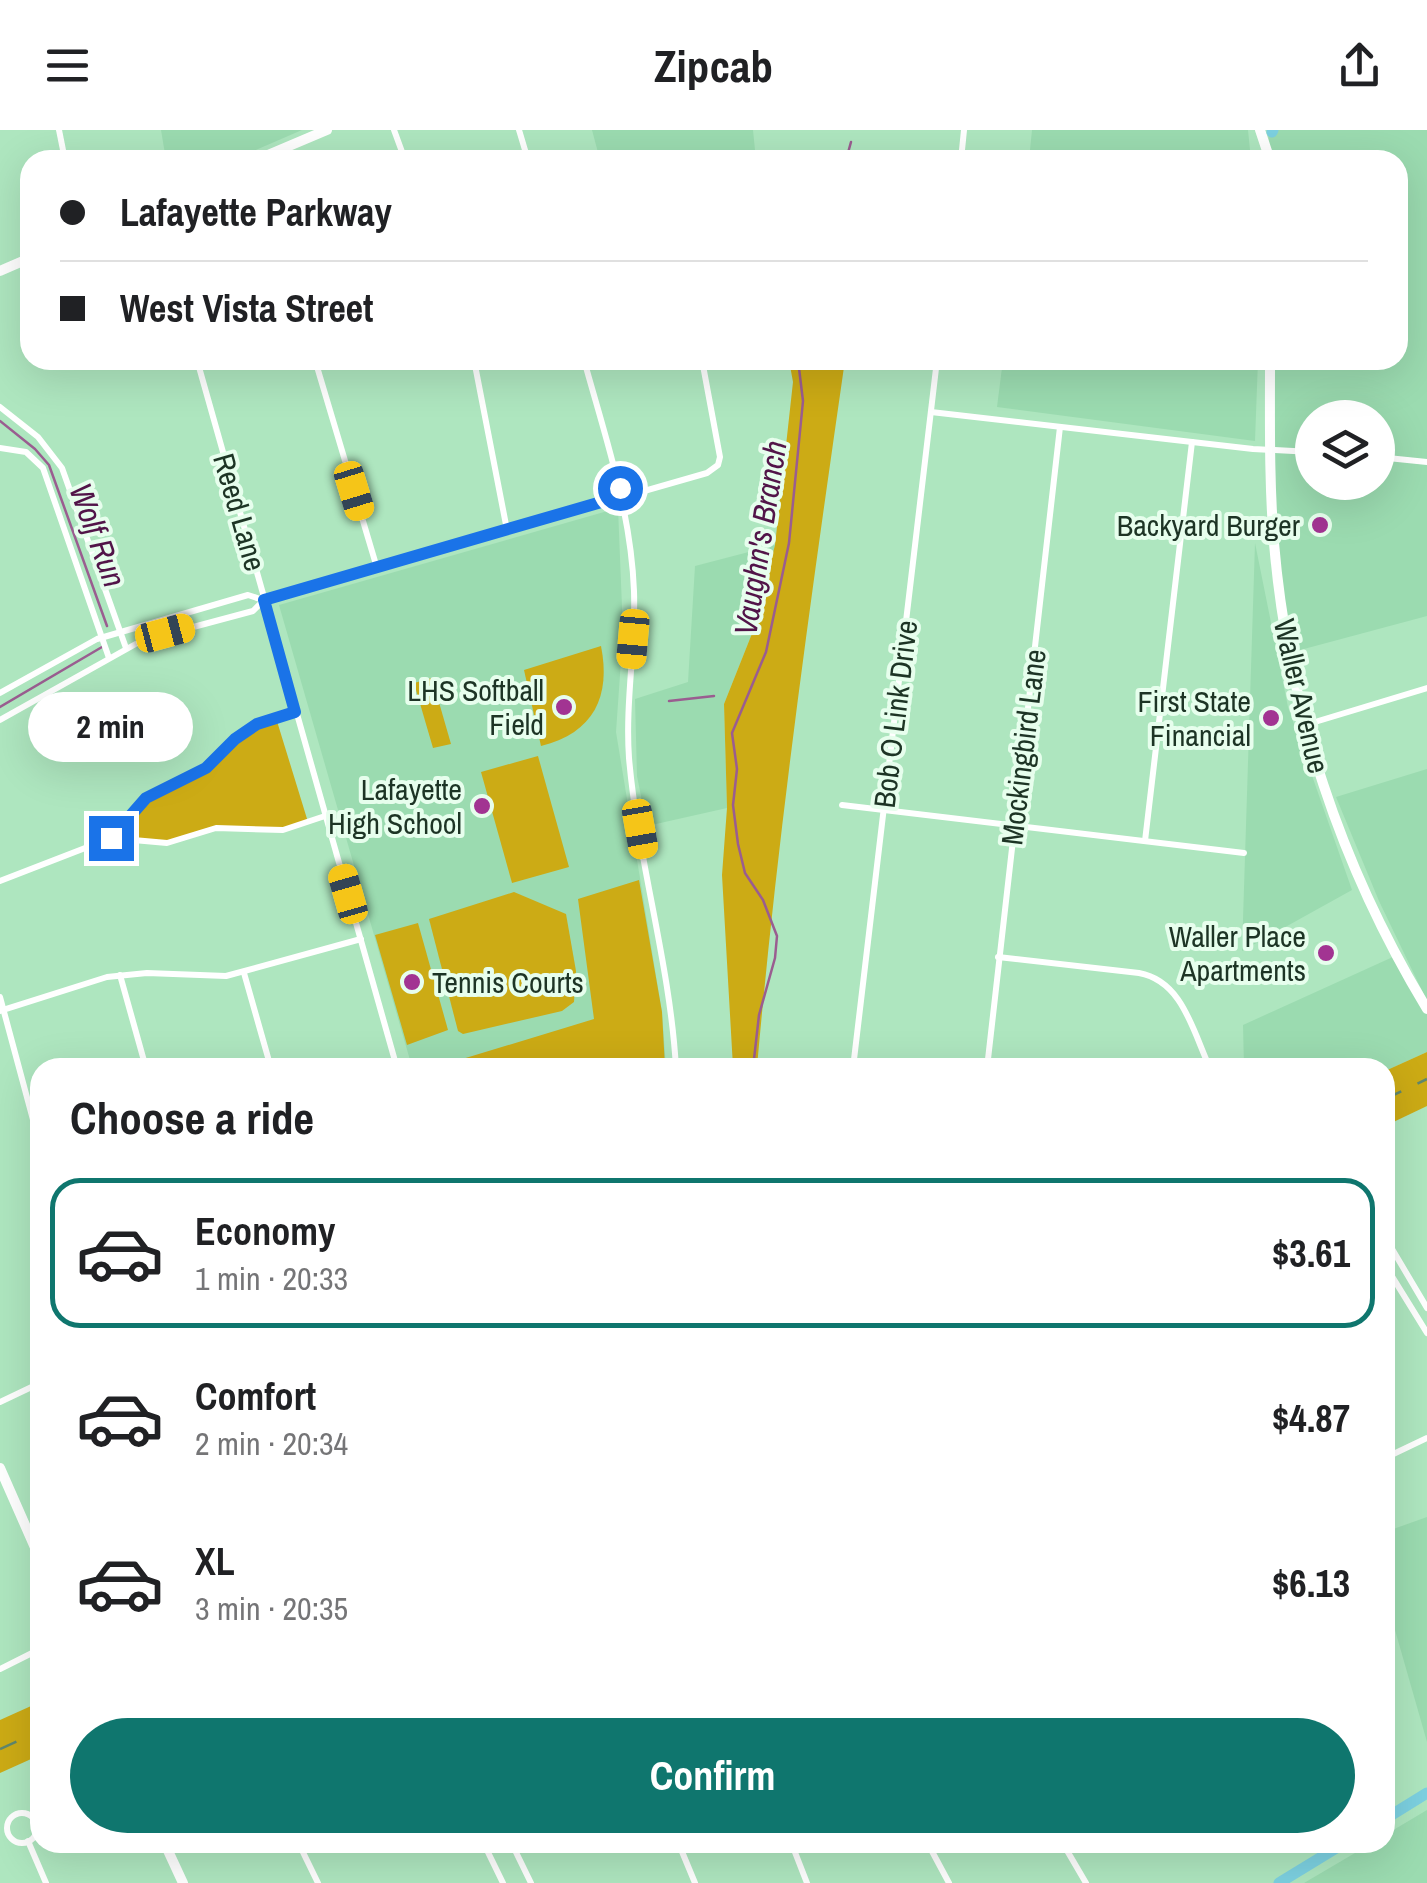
<!DOCTYPE html>
<html lang="en">
<head>
<meta charset="utf-8">
<style>
	:root { --surface:#fff; --page:#f2f2f2; --text:#202124; --muted:#757577; --line:#e0e0e0; --accent:#0f766e }
	body { margin:0; font-family:"Archivo Narrow",sans-serif; background:var(--page); color:var(--text); height:100vh; display:flex; flex-direction:column; font-size:38px; white-space:nowrap }
	* { box-sizing:border-box; margin:0 }
	p { font-size:32px; color:var(--muted) }
	.icon { flex:none; width:55px; height:55px; fill:none; stroke:currentColor; stroke-width:2; stroke-linecap:round; stroke-linejoin:round }
	.map { position:relative; flex:1; overflow:hidden }
	.panel { position:absolute; left:30px; top:928px; width:1365px; height:795px; display:flex; flex-direction:column; background:var(--surface); border-radius:30px; box-shadow:0 10px 40px #0002 }
	.panel>* { flex:none }
	.hud { position:absolute; left:20px; top:20px; width:1388px; height:220px; border-radius:30px; box-shadow:0 10px 40px #0002; display:grid; align-content:center; height:220px; padding:0 40px; background:var(--surface) }
	.fabs { position:absolute; left:1295px; top:270px; display:grid; gap:20px }
	.fabs a { display:grid; place-items:center; width:100px; height:100px; border-radius:50%; background:var(--surface); box-shadow:0 10px 40px #0002; font-size:50px }
	.end { position:absolute; width:45px; height:45px; margin:-22px; border:12px solid #1a73e8; background:#fff; box-shadow:0 0 0 5px #fff }
	.from { border-radius:50% }
	.bubble { position:absolute; height:70px; border-radius:35px; background:var(--surface); box-shadow:0 10px 40px #0002; font-size:32px; font-weight:700; line-height:70px; text-align:center }
	.car { position:absolute; width:30px; height:60px; margin:-30px -15px; border-radius:12px; box-shadow:0 0 8px 2px #0007; background:linear-gradient(#f5c518 24%,#345 0 40%,#f5c518 0 76%,#345 0 86%,#f5c518 0) }
	.hud b { display:flex; align-items:center; gap:35px; height:95px; font-size:38px }
	.hud b+b { border-top:2px solid var(--line) }
	.hud i { width:25px; height:25px; background:var(--text) }
	ul { padding:0; list-style:none }
	li { display:flex; align-items:center; gap:30px; height:150px; margin:0 20px 15px; padding:0 20px; border:5px solid transparent; border-radius:30px }
	li div { flex:1 }
	li b { display:block; font-size:38px }
	li em { font-style:normal; font-weight:700 }
	li.active { border-color:var(--accent) }
	li>.icon { width:90px; height:90px; stroke-width:1.5 }
	h2 { padding:0 40px; font-size:45px; line-height:120px }
	.action { display:flex; gap:20px; margin-top:auto; padding:20px 40px }
	.action a { flex:1; height:115px; border-radius:60px; background:var(--accent); color:#fff; font-size:40px; font-weight:700; line-height:115px; text-align:center }
	header { display:flex; justify-content:space-between; align-items:center; height:130px; padding:0 40px; background:var(--surface); font-size:45px; font-weight:700 }
	.map>svg:first-child { display:block }
	.built { fill:#9bdbb0; fill-rule:evenodd }
	.green { fill:#ccab15 }
	.lines { fill:none; stroke-linecap:round; stroke-linejoin:round }
	.stream { stroke:#9a5d90; stroke-width:2.5 }
	.street { stroke:#fff; stroke-width:6 }
	.secondary { stroke:#fff; stroke-width:10 }
	.primary { stroke:#7cd0e0; stroke-width:11 }
	.rail { stroke:#60876d; stroke-width:2.5; stroke-dasharray:18 18; stroke-linecap:butt }
	.route { stroke:#1a73e8; stroke-width:12 }
	.poi-dot { fill:#a23492; stroke:#e7feed; stroke-width:4 }
	.labels { text-anchor:middle; dominant-baseline:central; stroke-width:8; stroke-linejoin:round; paint-order:stroke }
	.street-label { font-size:30px; fill:#1d3425; stroke:#e7feed }
	.poi-label { font-size:30px; fill:#1d3425; stroke:#e7feed; text-anchor:end }
	.water-label { font-size:32px; font-style:italic; fill:#521449; stroke:#e7feed }
</style>
</head>
<body>
<header><svg class="icon" aria-label="menu" viewBox="0 0 24 24"><path d="M4 6h16M4 12h16M4 18h16"/></svg>Zipcab<svg class="icon" aria-label="share" viewBox="0 0 24 24"><path d="M12 15V3M7 8l5-5 5 5M5 13v7h14v-7"/></svg></header>
<div class="map">
<svg width="1427" height="1753" viewBox="0 0 1427 1753">
	<rect width="100%" height="100%" fill="#aee6bf"/>
	<!-- built -->
	<g class="built">
		<polygon points="161,0 302,0 233,30 166,30"/>
		<polygon points="592,0 753,0 756,30 600,30"/>
		<polygon points="1032,0 1248,0 1251,30 1029,30"/>
		<path d="M1268,0H1427V486L1289,523L1276,439L1272,230H1398V30H1270ZM1312,288H1378V352H1312Z"/>
		<polygon points="1003,230 1258,230 1255,311 997,277"/>
		<polygon points="618,378 623,502 616,602 662,882 666,937 412,937 279,475"/>
		<polygon points="1255,413 1288,577 1352,760 1242,821"/>
		<polygon points="775,415 753,501 724,574 727,678 647,696 637,646 635,569 688,552 695,436"/>
		<polygon points="1427,639 1427,871 1379,771 1336,667"/>
		<polygon points="1395,826 1427,879 1427,922 1385,941 1385,938 1244,937 1243,895"/>
		<polygon points="1427,1387 1427,1612 1385,1465 1385,1402"/>
		<polygon points="1427,1680 1427,1753 1304,1753 1372,1713 1385,1712 1385,1705"/>
	</g>
	<!-- green -->
	<g class="green">
		<path d="M789,230H845C811,466 778,700 757,937H733L722,745L727,678L724,574L753,501L775,415L793,252Z"/>
		<path d="M601,516C611,566 594,603 541,616L524,540Z"/>
		<polygon points="432,548 451,614 433,618 414,553"/>
		<path d="M276,588L308,692C283,702 254,695 228,698C209,699 192,710 173,712C154,714 137,707 119,705L147,671L195,645L241,604Z"/>
		<polygon points="538,626 569,737 512,753 481,642"/>
		<polygon points="639,750 662,882 665,937 436,937 594,889 578,769"/>
		<polygon points="514,762 566,784 576,841 574,872 562,881 463,904 458,901 429,789"/>
		<polygon points="418,793 448,900 407,915 375,805"/>
		<polygon points="1427,922 1427,976 1385,996 1385,941"/>
		<polygon points="40,1572 40,1625 0,1643 0,1590"/>
	</g>
	<g class="lines">
		<!-- stream -->
		<g class="stream">
			<polyline points="846,30 851,12"/>
			<polyline points="0,291 35,319 49,335 107,496"/>
			<polyline points="669,571 714,566"/>
			<polyline points="0,577 102,517"/>
			<polyline points="753,938 759,885 775,828 777,806 763,770 745,743 738,714 733,675 737,639 732,603 766,522 789,413 803,271 798,230"/>
		</g>
		<!-- street -->
		<g class="street">
			<polyline points="59,0 65,30"/>
			<polyline points="394,0 405,30"/>
			<polyline points="519,0 528,30"/>
			<polyline points="961,30 964,0"/>
			<polyline points="197,230 397,938"/>
			<polyline points="315,230 377,438"/>
			<polyline points="474,230 507,400"/>
			<path d="M584,230C605,306 631,381 634,461C636,517 625,572 629,628C638,732 670,833 676,938"/>
			<polyline points="0,277 38,307 62,338 126,518"/>
			<polyline points="931,282 1253,319 1312,322"/>
			<polyline points="0,318 26,322 43,338 109,528"/>
			<polyline points="1378,327 1427,332"/>
			<polyline points="0,563 97,509 248,465 263,470"/>
			<polyline points="0,590 141,511 253,481 264,470 707,343 718,335 720,327 702,230"/>
			<polyline points="1305,595 1427,558"/>
			<polyline points="842,675 1244,723"/>
			<polyline points="112,707 146,668 206,638 235,609 257,594 295,582"/>
			<polyline points="1145,711 1192,312"/>
			<polyline points="0,751 111,708 167,713 216,698 283,700 325,686"/>
			<path d="M998,827L1139,843C1183,851 1193,902 1210,938"/>
			<polyline points="244,843 271,938"/>
			<polyline points="120,845 146,938"/>
			<polyline points="0,867 39,1012"/>
			<polyline points="0,881 107,847 147,843 226,846 361,809"/>
			<polyline points="853,938 937,230"/>
			<polyline points="987,938 1060,297"/>
			<polyline points="1230,938 1238,933"/>
			<polyline points="1385,1107 1427,1178"/>
			<polyline points="1385,1135 1427,1203"/>
			<polyline points="0,1272 40,1253"/>
			<polyline points="1385,1328 1427,1308"/>
			<polyline points="0,1539 40,1519"/>
			<circle cx="22" cy="1698" r="15"/>
			<polyline points="28,1711 46,1753"/>
			<polyline points="298,1712 318,1753"/>
			<polyline points="483,1712 503,1753"/>
			<polyline points="511,1712 531,1753"/>
			<polyline points="678,1712 695,1753"/>
			<polyline points="791,1712 807,1753"/>
			<polyline points="927,1712 949,1753"/>
			<polyline points="1062,1712 1086,1753"/>
		</g>
		<!-- secondary -->
		<g class="secondary">
			<polyline points="1260,0 1270,30"/>
			<polyline points="256,30 327,0"/>
			<polyline points="0,141 30,128"/>
			<path d="M1270,230C1270,291 1269,352 1274,413C1288,579 1341,737 1427,879"/>
			<polyline points="0,1338 40,1429"/>
			<polyline points="164,1712 183,1753"/>
		</g>
		<!-- primary -->
		<g class="primary">
			<polyline points="1272,2 1273,0"/>
			<polyline points="1385,1689 1427,1663"/>
			<polyline points="1279,1753 1346,1712"/>
		</g>
		<!-- rail -->
		<g class="rail">
			<polyline points="1385,969 1427,949"/>
			<polyline points="0,1619 40,1601"/>
		</g>
	</g>
	<g class="lines">
		<!-- route -->
		<polyline class="route" points="111,708 146,668 206,638 235,609 257,594 295,582 264,470 622,366 620,358"/>
	</g>
	<!-- markers -->
	<g class="poi-dot">
		<circle cx="1320" cy="395" r="10"/>
		<circle cx="564" cy="577" r="10"/>
		<circle cx="1271" cy="588" r="10"/>
		<circle cx="482" cy="676" r="10"/>
		<circle cx="1326" cy="823" r="10"/>
		<circle cx="412" cy="852" r="10"/>
	</g>
	<g class="labels">
		<!-- street labels -->
		<g class="street-label">
			<text transform="translate(240 382) rotate(74)">Reed Lane</text>
			<text transform="translate(1302 566) rotate(77)">Waller Avenue</text>
			<text transform="translate(895 584) rotate(-83)">Bob O Link Drive</text>
			<text transform="translate(1023 617) rotate(-83)">Mockingbird Lane</text>
		</g>
		<!-- poi labels -->
		<g class="poi-label">
			<text x="1300" y="395">Backyard Burger</text>
			<text x="544" y="560">LHS Softball<tspan x="544" dy="34">Field</tspan></text>
			<text x="1251" y="571">First State<tspan x="1251" dy="34">Financial</tspan></text>
			<text x="462" y="659">Lafayette<tspan x="462" dy="34">High School</tspan></text>
			<text x="1306" y="806">Waller Place<tspan x="1306" dy="34">Apartments</tspan></text>
			<text x="432" y="852" text-anchor="start">Tennis Courts</text>
		</g>
		<!-- water labels -->
		<g class="water-label">
			<text transform="translate(98 405) rotate(70)">Wolf Run</text>
			<text transform="translate(760 408) rotate(-81)">Vaughn's Branch</text>
		</g>
	</g>
</svg>
<div class="fabs">
<a><svg class="icon" aria-label="layers" viewBox="0 0 24 24"><path d="M12 4l9 5-9 5-9-5zM3 14l9 5 9-5"/></svg></a>
</div>
<i class="end from" style="left:620px;top:358px"></i>
<i class="end" style="left:111px;top:708px"></i>
<div class="bubble" style="left:28px;top:562px;width:165px">2 min</div>
<i class="car" style="left:354px;top:361px;rotate:163deg"></i>
<i class="car" style="left:165px;top:503px;rotate:75deg"></i>
<i class="car" style="left:633px;top:509px;rotate:185deg"></i>
<i class="car" style="left:640px;top:699px;rotate:170deg"></i>
<i class="car" style="left:348px;top:764px;rotate:344deg"></i>
<div class="hud">
<b><i class="from"></i>Lafayette Parkway</b>
<b><i></i>West Vista Street</b>
</div>
<section class="panel">
<h2>Choose a ride</h2>
<ul>
<li class="active"><svg class="icon" aria-label="car" viewBox="0 0 24 24"><path d="M5 17H2v-5l4-1 3-4h7l3 4 3 1v5h-3M9 17h6M6 11h13"/><circle cx="7" cy="17" r="2"/><circle cx="17" cy="17" r="2"/></svg><div><b>Economy</b><p>1 min · 20:33</p></div><em>$3.61</em></li>
<li><svg class="icon" aria-label="car" viewBox="0 0 24 24"><path d="M5 17H2v-5l4-1 3-4h7l3 4 3 1v5h-3M9 17h6M6 11h13"/><circle cx="7" cy="17" r="2"/><circle cx="17" cy="17" r="2"/></svg><div><b>Comfort</b><p>2 min · 20:34</p></div><em>$4.87</em></li>
<li><svg class="icon" aria-label="car" viewBox="0 0 24 24"><path d="M5 17H2v-5l4-1 3-4h7l3 4 3 1v5h-3M9 17h6M6 11h13"/><circle cx="7" cy="17" r="2"/><circle cx="17" cy="17" r="2"/></svg><div><b>XL</b><p>3 min · 20:35</p></div><em>$6.13</em></li>
</ul>
<div class="action"><a>Confirm</a></div>
</section>
</div>
</body>
</html>
